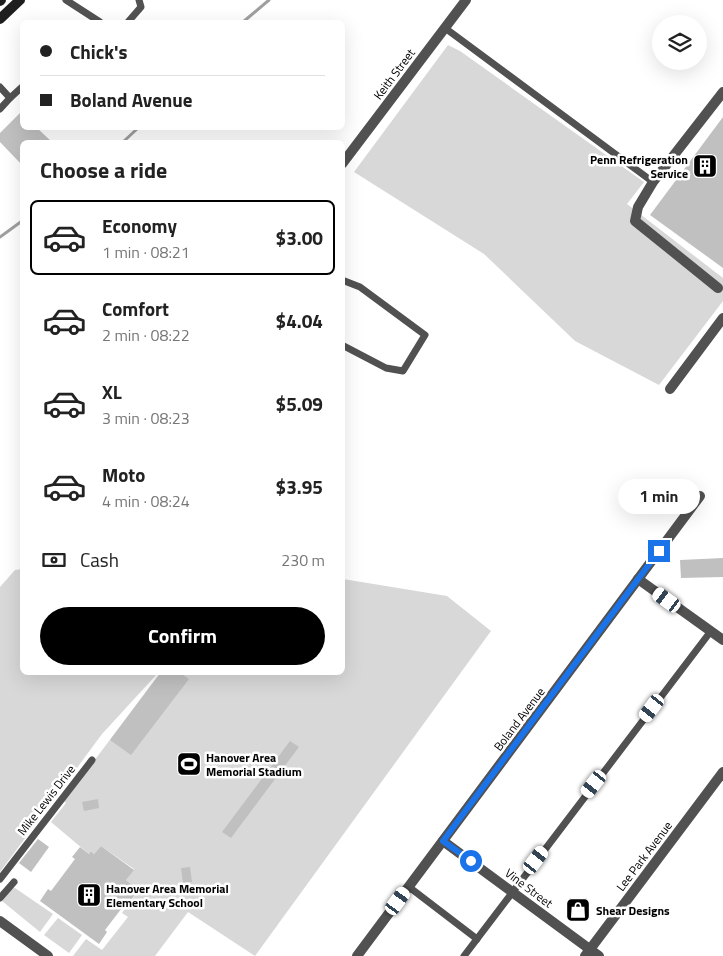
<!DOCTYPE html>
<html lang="en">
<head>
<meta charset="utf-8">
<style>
	:root { --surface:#fff; --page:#f2f2f2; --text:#222; --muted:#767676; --line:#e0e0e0; --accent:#000 }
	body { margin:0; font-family:"Titillium Web",sans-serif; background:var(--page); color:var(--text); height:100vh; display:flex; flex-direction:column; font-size:19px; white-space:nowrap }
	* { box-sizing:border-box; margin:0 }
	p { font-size:16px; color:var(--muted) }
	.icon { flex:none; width:28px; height:28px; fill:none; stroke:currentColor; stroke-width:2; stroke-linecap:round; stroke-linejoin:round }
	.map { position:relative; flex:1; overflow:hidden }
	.panel { position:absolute; left:20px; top:140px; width:325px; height:535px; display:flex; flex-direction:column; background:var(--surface); border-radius:8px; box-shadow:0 5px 20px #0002 }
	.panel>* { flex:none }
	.top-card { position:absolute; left:20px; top:20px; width:325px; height:110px; border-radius:8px; box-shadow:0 5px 20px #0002; display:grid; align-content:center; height:110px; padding:0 20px; background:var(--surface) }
	.buttons { position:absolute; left:652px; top:15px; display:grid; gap:10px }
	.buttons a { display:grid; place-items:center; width:55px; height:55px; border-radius:50%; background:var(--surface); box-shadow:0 5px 20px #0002; font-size:25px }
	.end { position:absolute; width:22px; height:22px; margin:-11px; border:6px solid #1a73e8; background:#fff; box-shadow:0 0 0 2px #fff }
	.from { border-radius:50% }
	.bubble { position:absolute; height:35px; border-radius:18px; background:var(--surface); box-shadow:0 5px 20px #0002; font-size:16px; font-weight:700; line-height:35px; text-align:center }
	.car { position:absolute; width:15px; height:30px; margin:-15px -8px; border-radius:6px; box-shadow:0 0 4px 1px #0007; background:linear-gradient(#fff 24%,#345 0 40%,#fff 0 76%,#345 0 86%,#fff 0) }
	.top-card b { display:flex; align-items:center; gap:18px; height:48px; font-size:19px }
	.top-card b+b { border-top:1px solid var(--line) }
	.top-card i { width:12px; height:12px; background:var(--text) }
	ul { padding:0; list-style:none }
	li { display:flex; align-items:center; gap:15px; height:75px; margin:0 10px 8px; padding:0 10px; border:2px solid transparent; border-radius:8px }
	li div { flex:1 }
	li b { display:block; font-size:19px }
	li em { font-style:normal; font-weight:700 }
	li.current { border-color:var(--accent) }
	li>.icon { width:45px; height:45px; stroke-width:1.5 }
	h2 { padding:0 20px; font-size:22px; line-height:60px }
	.pay { display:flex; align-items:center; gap:12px; height:55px; padding:0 20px; font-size:19px }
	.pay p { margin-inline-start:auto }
	.action { display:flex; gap:10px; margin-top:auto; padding:10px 20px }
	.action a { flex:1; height:58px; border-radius:30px; background:var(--accent); color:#fff; font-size:20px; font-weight:700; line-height:58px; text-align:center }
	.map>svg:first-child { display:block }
	.green { fill:#d8d8d8 }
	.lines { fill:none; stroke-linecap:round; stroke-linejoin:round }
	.stream { stroke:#9f9f9f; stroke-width:3 }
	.building { fill:#c0c0c0 }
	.service { stroke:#515151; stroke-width:7 }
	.minor { stroke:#515151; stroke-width:10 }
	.tertiary { stroke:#515151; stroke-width:10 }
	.secondary { stroke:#1e1e1e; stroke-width:10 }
	.route { stroke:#1a73e8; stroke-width:6 }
	.labels { text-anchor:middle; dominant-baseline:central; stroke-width:5; stroke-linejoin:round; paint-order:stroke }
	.street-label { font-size:12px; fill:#000; stroke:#fff }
	.poi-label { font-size:12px; font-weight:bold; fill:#000; stroke:#fff; text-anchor:start }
</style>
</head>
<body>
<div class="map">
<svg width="723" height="956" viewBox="0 0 723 956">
	<rect width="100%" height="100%" fill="#fff"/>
	<!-- green -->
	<g class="green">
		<polygon points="448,45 460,51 644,182 627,204 723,278 723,301 659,385 575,341 484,254 354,172"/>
		<polygon points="22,569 22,672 158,673 102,734 0,872 0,587 15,570"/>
		<polygon points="343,579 447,596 491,631 255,956 188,912 155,956 73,956 86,939 102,950 128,917 122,913 139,890 126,880 134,869 101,846 94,854 91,851 89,854 51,822 66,803 64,801 160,673 342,672"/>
		<polygon points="15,888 53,914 40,932 2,901 11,889"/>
		<polygon points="58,918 82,935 69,953 44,935"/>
	</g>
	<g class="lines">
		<!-- stream -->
		<g class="stream">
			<polyline points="243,22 269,0"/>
			<polyline points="123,142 138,128"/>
			<polyline points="0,237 22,221"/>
		</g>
	</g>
	<!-- building -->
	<g class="building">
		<polygon points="22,111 22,128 37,128 52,142 22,142 22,165 0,142 0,133"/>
		<polygon points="723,117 723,268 650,215"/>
		<polygon points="723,558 723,577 681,578 680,560"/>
		<polygon points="161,672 179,672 189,679 131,755 110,740"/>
		<polygon points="290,741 299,747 231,838 222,832"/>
		<polygon points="98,799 99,808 84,811 82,802"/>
		<polygon points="38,839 49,847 31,872 19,863"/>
		<polygon points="101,846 134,870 126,880 139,890 130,901 128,900 105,930 107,932 99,944 40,901 48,889 51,891 75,859 72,857 80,847 89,854 91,851 94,854"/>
		<polygon points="190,867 192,882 183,883 181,868"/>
	</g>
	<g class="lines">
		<!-- service -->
		<g class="service">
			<polyline points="66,0 100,22"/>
			<polyline points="128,22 141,7 139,0"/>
			<polyline points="445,28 653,182"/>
			<polyline points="0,87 10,98 0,109"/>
			<polyline points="10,98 22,87"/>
			<polyline points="342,280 360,287 425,335 403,371 386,368 342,345"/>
			<polyline points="0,879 92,760"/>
			<polyline points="409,887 477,939"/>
			<polyline points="0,898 14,882"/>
			<polyline points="464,956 711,631"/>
		</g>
		<!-- minor -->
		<g class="minor">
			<polyline points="342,164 466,0"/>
			<polyline points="718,288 635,221 638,207 653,182 723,92"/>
			<polyline points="670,389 723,318"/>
			<polyline points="638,579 723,640"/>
			<polyline points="443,841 599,956"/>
			<polyline points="357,956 700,496"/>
			<polyline points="585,956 723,772"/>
		</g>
		<!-- tertiary -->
		<polyline class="tertiary" points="0,921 48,956"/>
		<!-- secondary -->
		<g class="secondary">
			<polyline points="0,1 1,0"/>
			<polyline points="0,19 20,0"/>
		</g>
	</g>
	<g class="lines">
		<!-- route -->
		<polyline class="route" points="471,861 443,841 659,551"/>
	</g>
	<!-- icons -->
	<defs>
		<symbol id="building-square" viewBox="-11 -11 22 22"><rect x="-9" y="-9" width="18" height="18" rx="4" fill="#000" stroke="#fff"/><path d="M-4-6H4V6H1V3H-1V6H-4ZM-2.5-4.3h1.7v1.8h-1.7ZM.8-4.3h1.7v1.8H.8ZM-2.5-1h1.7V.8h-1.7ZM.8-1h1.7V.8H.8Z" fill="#fff"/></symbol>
		<symbol id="stadium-square" viewBox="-11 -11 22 22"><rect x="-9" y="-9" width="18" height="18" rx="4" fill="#000" stroke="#fff"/><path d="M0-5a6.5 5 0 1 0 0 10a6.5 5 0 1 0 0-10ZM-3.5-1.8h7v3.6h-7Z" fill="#fff"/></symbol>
		<symbol id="shop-square" viewBox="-11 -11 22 22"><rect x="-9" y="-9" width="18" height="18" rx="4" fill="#000" stroke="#fff"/><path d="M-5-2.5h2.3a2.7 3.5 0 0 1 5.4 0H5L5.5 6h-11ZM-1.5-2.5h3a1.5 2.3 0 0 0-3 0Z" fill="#fff"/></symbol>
	</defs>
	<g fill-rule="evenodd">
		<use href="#building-square" x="691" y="152" width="28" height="28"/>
		<use href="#stadium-square" x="175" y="750" width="28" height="28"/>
		<use href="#building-square" x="75" y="881" width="28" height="28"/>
		<use href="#shop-square" x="564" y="896" width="28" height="28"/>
	</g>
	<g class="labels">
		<!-- street labels -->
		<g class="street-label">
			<text transform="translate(394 74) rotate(-53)">Keith Street</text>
			<text transform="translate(519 719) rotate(-53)">Boland Avenue</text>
			<text transform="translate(46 800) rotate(-52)">Mike Lewis Drive</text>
			<text transform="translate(644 856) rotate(-53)">Lee Park Avenue</text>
			<text transform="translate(529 888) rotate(37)">Vine Street</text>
		</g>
		<!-- poi labels -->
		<g class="poi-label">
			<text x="688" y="159" text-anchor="end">Penn Refrigeration<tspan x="688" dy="14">Service</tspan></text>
			<text x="206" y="757">Hanover Area<tspan x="206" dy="14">Memorial Stadium</tspan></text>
			<text x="106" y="888">Hanover Area Memorial<tspan x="106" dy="14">Elementary School</tspan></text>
			<text x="596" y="910">Shear Designs</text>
		</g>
	</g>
</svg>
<div class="buttons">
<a><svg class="icon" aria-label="layers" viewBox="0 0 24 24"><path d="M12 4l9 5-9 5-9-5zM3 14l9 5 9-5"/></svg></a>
</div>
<i class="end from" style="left:471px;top:861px"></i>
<i class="end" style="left:659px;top:551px"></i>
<div class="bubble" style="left:618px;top:479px;width:82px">1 min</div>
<i class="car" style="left:667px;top:600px;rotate:306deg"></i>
<i class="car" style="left:652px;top:708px;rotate:217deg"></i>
<i class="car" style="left:594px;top:784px;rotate:218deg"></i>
<i class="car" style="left:536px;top:860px;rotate:37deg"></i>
<i class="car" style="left:398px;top:901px;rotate:36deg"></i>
<div class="top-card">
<b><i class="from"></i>Chick's</b>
<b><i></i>Boland Avenue</b>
</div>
<section class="panel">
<h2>Choose a ride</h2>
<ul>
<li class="current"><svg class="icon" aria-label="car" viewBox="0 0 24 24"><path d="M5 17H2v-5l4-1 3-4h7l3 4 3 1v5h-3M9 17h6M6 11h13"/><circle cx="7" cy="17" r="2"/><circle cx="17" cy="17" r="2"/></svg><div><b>Economy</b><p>1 min · 08:21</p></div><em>$3.00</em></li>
<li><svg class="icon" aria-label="car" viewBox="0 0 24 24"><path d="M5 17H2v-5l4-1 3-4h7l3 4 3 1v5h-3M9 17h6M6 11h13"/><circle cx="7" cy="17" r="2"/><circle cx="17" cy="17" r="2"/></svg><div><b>Comfort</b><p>2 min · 08:22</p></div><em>$4.04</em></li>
<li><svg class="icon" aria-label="car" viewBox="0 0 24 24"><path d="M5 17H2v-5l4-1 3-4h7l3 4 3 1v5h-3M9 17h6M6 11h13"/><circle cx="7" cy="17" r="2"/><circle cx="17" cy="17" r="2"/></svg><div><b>XL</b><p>3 min · 08:23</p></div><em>$5.09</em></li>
<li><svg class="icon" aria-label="car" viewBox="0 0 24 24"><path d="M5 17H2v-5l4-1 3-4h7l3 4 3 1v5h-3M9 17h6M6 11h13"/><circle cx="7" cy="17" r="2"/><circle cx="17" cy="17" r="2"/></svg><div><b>Moto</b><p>4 min · 08:24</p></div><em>$3.95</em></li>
</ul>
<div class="pay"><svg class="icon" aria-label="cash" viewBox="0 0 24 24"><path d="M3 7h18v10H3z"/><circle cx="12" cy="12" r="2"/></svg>Cash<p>230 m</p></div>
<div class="action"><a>Confirm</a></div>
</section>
</div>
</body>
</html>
